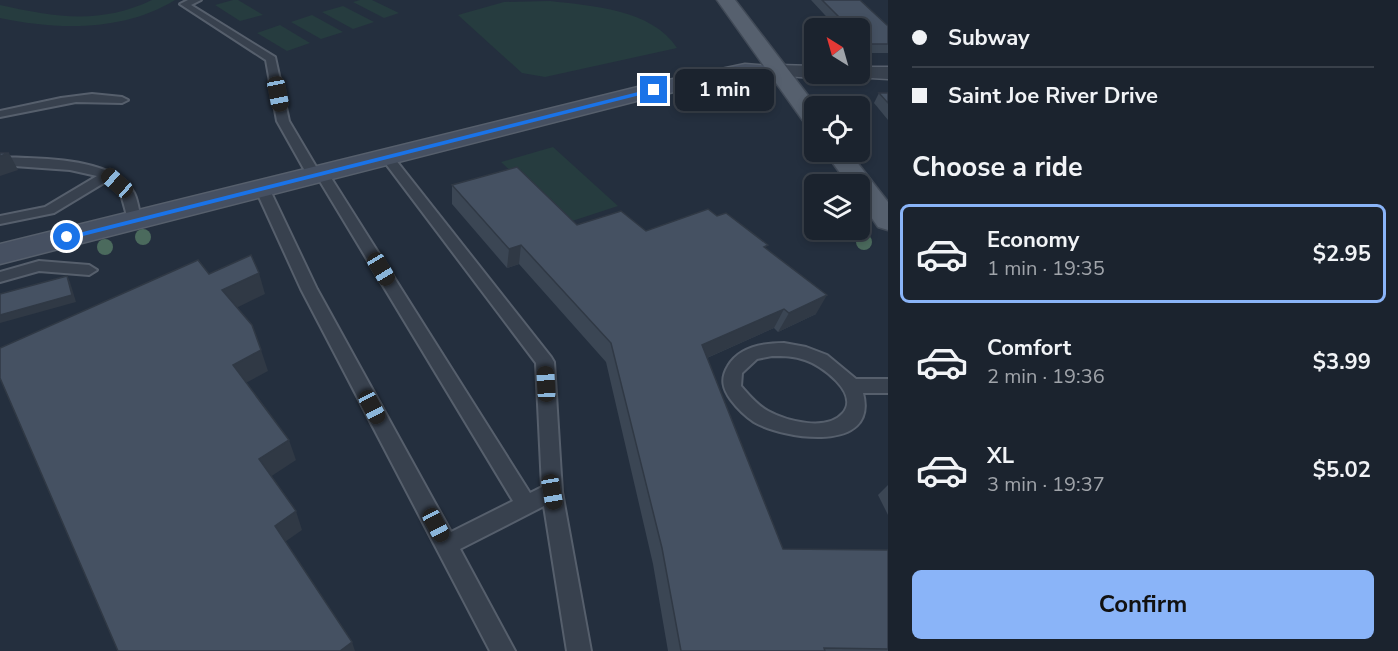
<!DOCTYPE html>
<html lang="en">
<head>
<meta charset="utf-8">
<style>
	:root { --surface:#1b232e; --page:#282f3a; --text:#f1f3f6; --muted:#a0a4aa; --line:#39404a; --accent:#8ab4f8 }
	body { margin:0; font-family:"Nunito Sans",sans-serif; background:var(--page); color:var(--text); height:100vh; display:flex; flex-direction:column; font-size:22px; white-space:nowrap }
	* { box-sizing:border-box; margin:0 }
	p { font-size:20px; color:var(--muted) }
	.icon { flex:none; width:33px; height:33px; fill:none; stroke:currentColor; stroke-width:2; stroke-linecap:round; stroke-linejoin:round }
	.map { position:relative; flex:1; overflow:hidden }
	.details { display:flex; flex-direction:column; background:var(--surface); width:510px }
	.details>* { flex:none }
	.hud { display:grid; align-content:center; height:132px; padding:0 24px; background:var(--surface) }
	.needle { width:39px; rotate:323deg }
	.controls { position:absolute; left:804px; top:18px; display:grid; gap:12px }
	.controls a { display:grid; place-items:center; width:66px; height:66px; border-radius:9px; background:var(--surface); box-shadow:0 3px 9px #0003,0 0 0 2px var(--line); font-size:30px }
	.end { position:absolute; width:27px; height:27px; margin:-14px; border:8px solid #1a73e8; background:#fff; box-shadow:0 0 0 3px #fff }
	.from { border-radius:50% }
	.bubble { position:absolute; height:42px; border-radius:9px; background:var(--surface); box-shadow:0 3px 9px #0003,0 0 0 2px var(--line); font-size:20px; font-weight:700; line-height:42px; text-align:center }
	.car { position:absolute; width:18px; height:36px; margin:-18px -9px; border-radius:8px; box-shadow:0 0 4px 2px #0007; background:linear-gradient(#222 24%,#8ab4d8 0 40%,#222 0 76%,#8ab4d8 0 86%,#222 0) }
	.hud b { display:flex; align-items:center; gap:21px; height:57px; font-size:22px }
	.hud b+b { border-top:2px solid var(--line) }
	.hud i { width:15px; height:15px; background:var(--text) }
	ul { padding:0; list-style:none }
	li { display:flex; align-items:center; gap:18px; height:99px; margin:0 12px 9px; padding:0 12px; border:3px solid transparent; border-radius:9px }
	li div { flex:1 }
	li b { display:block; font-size:22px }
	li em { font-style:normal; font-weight:700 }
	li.selected { border-color:var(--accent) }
	li>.icon { width:54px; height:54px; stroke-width:1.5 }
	h2 { padding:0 24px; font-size:27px; line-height:72px }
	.button { display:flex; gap:12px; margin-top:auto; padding:12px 24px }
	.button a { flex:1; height:69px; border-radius:9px; background:var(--accent); color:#111; font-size:24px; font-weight:700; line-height:69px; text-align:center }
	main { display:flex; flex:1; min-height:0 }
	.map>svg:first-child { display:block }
	.green { fill:#263c3f }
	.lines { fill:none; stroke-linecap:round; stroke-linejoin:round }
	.service-casing { stroke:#565f6c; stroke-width:4 }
	.minor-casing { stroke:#565f6c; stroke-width:3 }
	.secondary-casing { stroke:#565f6c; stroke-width:3 }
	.primary-casing { stroke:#414a57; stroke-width:3 }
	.service { fill:#38414e; fill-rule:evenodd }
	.minor { fill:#38414e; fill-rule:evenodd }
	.secondary { fill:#465061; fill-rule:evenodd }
	.primary { fill:#56606e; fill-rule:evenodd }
	.tree { fill:#4b6a5d }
	.wall { fill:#3b4654 }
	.shaded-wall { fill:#303945 }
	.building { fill:#455162; stroke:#303945; stroke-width:1.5 }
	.route { fill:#1a73e8 }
</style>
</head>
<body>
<main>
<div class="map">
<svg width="888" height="651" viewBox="0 0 888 651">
	<rect width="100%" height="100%" fill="#242f3e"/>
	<!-- green -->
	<g class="green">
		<path d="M152,0H175C123,32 57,30 0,18V5C54,17 100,25 152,0Z"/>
		<polygon points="233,0 238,0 263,15 240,21 215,5"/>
		<polygon points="360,0 372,0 399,13 384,18 353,2"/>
		<path d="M550,1C591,6 652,9 677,48L545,77L522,73L458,15L504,2Z"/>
		<polygon points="343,6 374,22 353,29 322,12"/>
		<polygon points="312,15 343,32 321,39 291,22"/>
		<polygon points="280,25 310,43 287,51 257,33"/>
		<polygon points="553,147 618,206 566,223 501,162"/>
	</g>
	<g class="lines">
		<defs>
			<g id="service">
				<polygon points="188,0 201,0 191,5 275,57 289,121 318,170 327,170 328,173 530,493 542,487 536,363 383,160 381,157 383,154 391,154 551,357 554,362 562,492 591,651 567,651 544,506 460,549 515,651 490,651 301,289 255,188 257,185 262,184 269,188 317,289 451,532 513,501 318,178 309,178 277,121 266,60 180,4"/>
				<polygon points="92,94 122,97 128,100 122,103 76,102 0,117 0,111 61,98"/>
				<path d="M0,157C38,159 113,156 134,193C138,201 139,211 141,220L139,223H129L121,194L107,181L54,213L0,224V216L45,207L97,176L70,170L0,165Z"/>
				<polygon points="39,261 89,265 97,270 89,275 39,271 0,282 0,272"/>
				<path d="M784,343L806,347L827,355L856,379H888V393H863C879,454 783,439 754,422C745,416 737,408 731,400C723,389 720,379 728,366C739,347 763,343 784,343ZM772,356C784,356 794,356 805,360C821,365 860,393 843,413C827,432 786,421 768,411C757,405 749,395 741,386L742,373L757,359Z"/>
			</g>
			<g id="minor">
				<polygon points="778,65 814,66 814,74 823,74 814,78 771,75 768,71 771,67"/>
				<polygon points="860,67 888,67 888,79 853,77 850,74 860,74"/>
			</g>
			<polygon id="secondary" points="745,64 785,67 788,71 785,75 745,76 656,96 0,264 0,244 654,83"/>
			<g id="primary">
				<polygon points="717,0 735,0 816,106 814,127 806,125"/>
				<polygon points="825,152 849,152 888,202 888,230 878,227 860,201 860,184 848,184"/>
			</g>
		</defs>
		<!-- service casing -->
		<use href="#service" class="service-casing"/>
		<!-- minor casing -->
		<use href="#minor" class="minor-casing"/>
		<!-- secondary casing -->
		<use href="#secondary" class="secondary-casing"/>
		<!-- primary casing -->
		<use href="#primary" class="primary-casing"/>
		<!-- service -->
		<use href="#service" class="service"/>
		<!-- minor -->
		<use href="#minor" class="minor"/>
		<!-- secondary -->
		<use href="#secondary" class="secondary"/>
		<!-- primary -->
		<use href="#primary" class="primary"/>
	</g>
	<!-- trees -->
	<g class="tree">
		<circle cx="143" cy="237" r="8"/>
		<circle cx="864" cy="242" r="8"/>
		<circle cx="105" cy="247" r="8"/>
	</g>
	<!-- wall -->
	<g class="wall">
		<polygon points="811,0 860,0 888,26 888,53 861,53 860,52 860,28 837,28"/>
		<polygon points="879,93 888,93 888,120 874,103"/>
		<polygon points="452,185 577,225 646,231 717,216 767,249 816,314 778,332 774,328 707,358 783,549 888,550 888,651 668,651 653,564 606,362 519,264 507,268 452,204"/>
		<polygon points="888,485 888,515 878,495"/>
	</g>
	<!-- shaded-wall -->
	<g class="shaded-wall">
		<polygon points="9,153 18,170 0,176 0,156"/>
		<polygon points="521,245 519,264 507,268 509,249"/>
		<polygon points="259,273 265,294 230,311 222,290"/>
		<polygon points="67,276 70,282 76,302 0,323 0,315"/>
		<polygon points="827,295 816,314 778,332 789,313"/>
		<polygon points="784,309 774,328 693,364 702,345"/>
		<polygon points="261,350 268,371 240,386 233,365"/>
		<polygon points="289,440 296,460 267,479 259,459"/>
		<polygon points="296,511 302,530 282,544 275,526"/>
		<polygon points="352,642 355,651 340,651"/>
	</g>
	<!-- building -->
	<g class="building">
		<polygon points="822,0 860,0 888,26 888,44 865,44 860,38 860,28 850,28"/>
		<polygon points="879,93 888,93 888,103"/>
		<polygon points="0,153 9,153 0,156"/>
		<polygon points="517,167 577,225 621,211 646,231 708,209 717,216 726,213 768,245 764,247 827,295 789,313 784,309 702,345 783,549 888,550 888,649 824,648 825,651 681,651 662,548 611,343 521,245 509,249 452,185"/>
		<polygon points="251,255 259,273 222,290 252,325 261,350 233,365 289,440 259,459 296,511 275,526 352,642 340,651 118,651 0,378 0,348 198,260 209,274"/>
		<polygon points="67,276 72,295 0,315 0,294"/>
	</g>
	<!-- route -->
	<polygon class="route" points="654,88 656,91 67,240 63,237"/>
</svg>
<div class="controls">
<a><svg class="needle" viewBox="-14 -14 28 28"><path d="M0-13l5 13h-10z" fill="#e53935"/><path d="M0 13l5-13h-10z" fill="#a0a4aa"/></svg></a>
<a><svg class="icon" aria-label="locate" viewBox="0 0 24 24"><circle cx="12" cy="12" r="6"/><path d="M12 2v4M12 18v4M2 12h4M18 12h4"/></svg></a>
<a><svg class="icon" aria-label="layers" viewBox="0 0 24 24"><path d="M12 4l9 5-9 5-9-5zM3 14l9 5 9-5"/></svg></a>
</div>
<i class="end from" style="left:67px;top:237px"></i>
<i class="end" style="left:654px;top:90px"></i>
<div class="bubble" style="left:675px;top:69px;width:99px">1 min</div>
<i class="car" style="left:278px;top:94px;rotate:169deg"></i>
<i class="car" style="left:117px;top:183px;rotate:311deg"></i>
<i class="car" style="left:381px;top:269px;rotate:149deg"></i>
<i class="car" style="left:546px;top:384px;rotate:357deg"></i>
<i class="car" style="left:372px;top:407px;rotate:152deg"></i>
<i class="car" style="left:552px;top:492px;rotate:170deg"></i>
<i class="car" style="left:436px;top:525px;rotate:152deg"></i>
</div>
<section class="details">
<div class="hud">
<b><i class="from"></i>Subway</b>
<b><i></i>Saint Joe River Drive</b>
</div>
<h2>Choose a ride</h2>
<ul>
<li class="selected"><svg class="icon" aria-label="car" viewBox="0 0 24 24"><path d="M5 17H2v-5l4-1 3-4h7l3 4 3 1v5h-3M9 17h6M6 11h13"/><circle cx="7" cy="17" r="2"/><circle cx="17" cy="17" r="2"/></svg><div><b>Economy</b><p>1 min · 19:35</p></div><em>$2.95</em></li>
<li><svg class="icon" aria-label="car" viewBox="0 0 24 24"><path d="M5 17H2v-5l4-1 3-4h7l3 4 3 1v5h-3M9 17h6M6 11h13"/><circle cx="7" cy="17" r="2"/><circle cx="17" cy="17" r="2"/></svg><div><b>Comfort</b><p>2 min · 19:36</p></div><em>$3.99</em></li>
<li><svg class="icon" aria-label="car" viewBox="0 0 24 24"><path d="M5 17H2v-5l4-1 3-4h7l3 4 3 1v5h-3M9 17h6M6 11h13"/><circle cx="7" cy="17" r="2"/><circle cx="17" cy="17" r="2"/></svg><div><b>XL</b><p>3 min · 19:37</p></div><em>$5.02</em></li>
</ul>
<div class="button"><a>Confirm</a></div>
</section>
</main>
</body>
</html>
